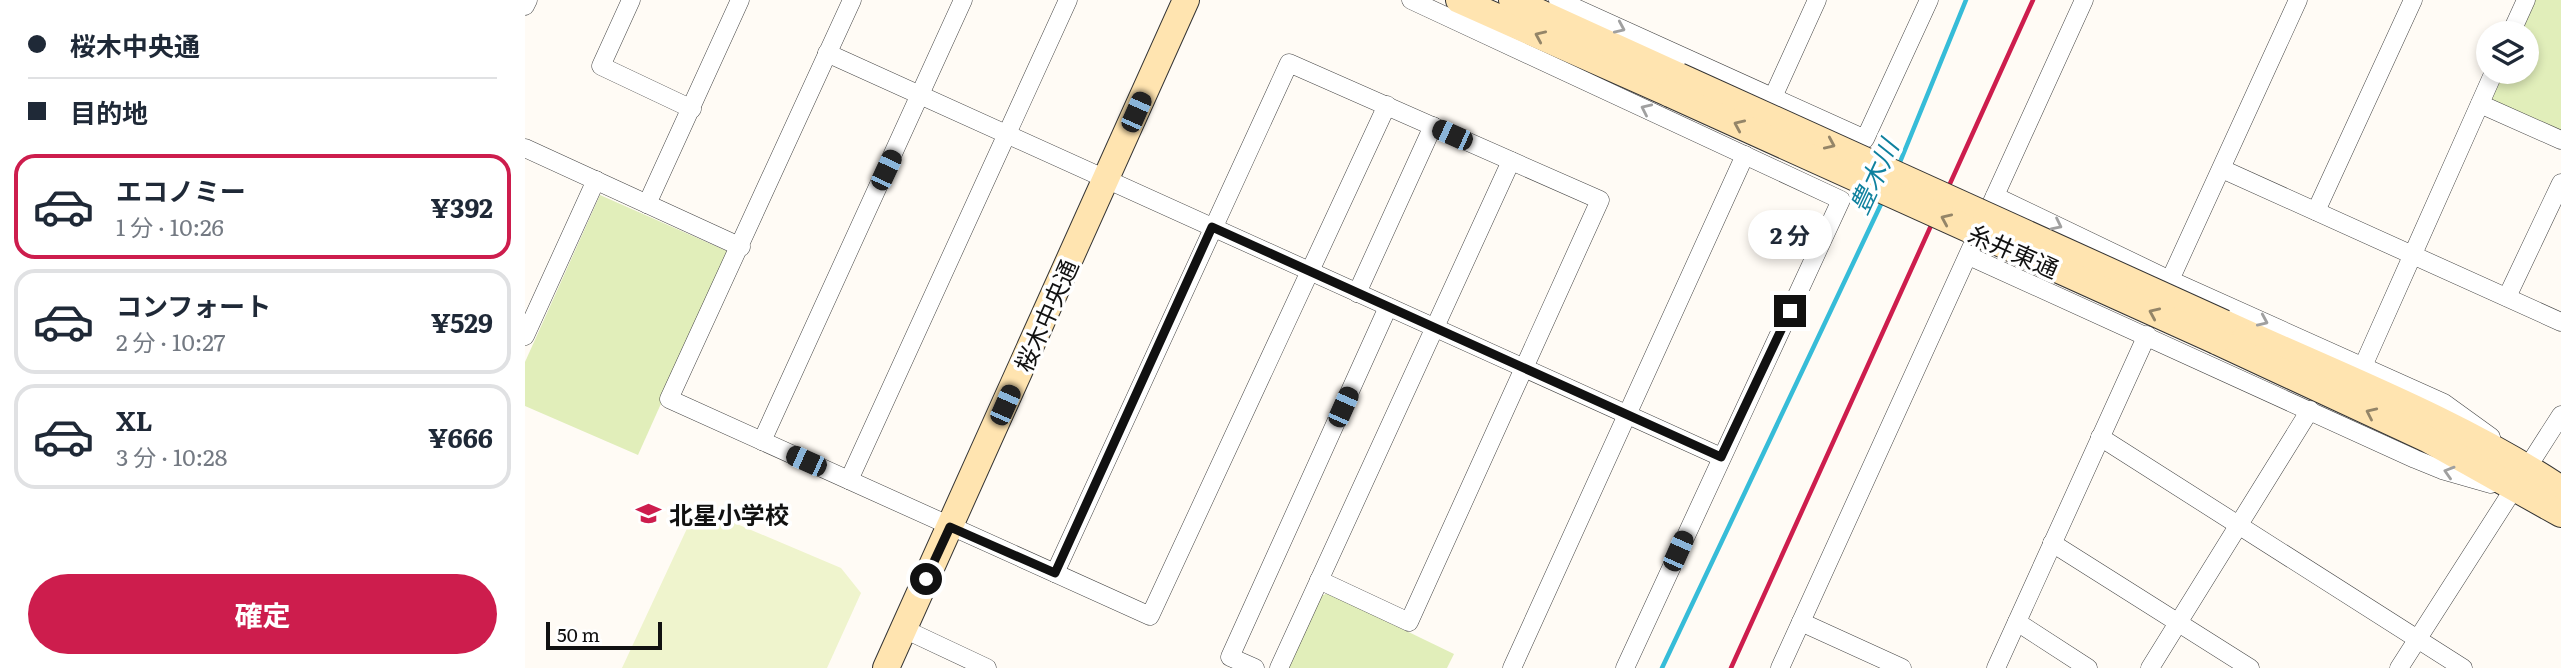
<!DOCTYPE html>
<html lang="ja">
<head>
<meta charset="utf-8">
<style>
	:root { --surface:#fff; --page:#f6f6f7; --text:#1f2937; --muted:#747a83; --line:#e0e1e3; --accent:#cd1d4d }
	body { margin:0; font-family:Literata,"Noto Sans JP",serif; background:var(--page); color:var(--text); height:100vh; display:flex; flex-direction:column; font-size:26px; white-space:nowrap }
	* { box-sizing:border-box; margin:0 }
	p { font-size:23px; color:var(--muted) }
	.icon { flex:none; width:38px; height:38px; fill:none; stroke:currentColor; stroke-width:2; stroke-linecap:round; stroke-linejoin:round }
	.map { position:relative; flex:1; overflow:hidden }
	.sheet { display:flex; flex-direction:column; background:var(--surface); width:525px }
	.sheet>* { flex:none }
	.banner { display:grid; align-content:center; height:154px; padding:0 28px; background:var(--surface) }
	.fabs { position:absolute; left:1951px; top:21px; display:grid; gap:14px }
	.fabs a { display:grid; place-items:center; width:63px; height:63px; border-radius:50%; background:var(--surface); box-shadow:0 4px 10px #0003; font-size:35px }
	.scale { position:absolute; left:21px; bottom:18px; width:116px; box-sizing:border-box; padding-left:7px; border:4px solid #111; border-top:0; font-size:19px; line-height:24px; white-space:nowrap; color:#111; -webkit-text-stroke:5px #fff; paint-order:stroke }
	.end { position:absolute; width:32px; height:32px; margin:-16px; border:9px solid #111; background:#fff; box-shadow:0 0 0 4px #fff }
	.from { border-radius:50% }
	.bubble { position:absolute; height:49px; border-radius:24px; background:var(--surface); box-shadow:0 4px 10px #0003; font-size:23px; font-weight:700; line-height:49px; text-align:center }
	.car { position:absolute; width:21px; height:42px; margin:-21px -10px; border-radius:9px; box-shadow:0 0 5px 2px #0007; background:linear-gradient(#222 24%,#8ab4d8 0 40%,#222 0 76%,#8ab4d8 0 86%,#222 0) }
	.banner b { display:flex; align-items:center; gap:24px; height:66px; font-size:26px }
	.banner b+b { border-top:2px solid var(--line) }
	.banner i { width:18px; height:18px; background:var(--text) }
	ul { padding:0; list-style:none }
	li { display:flex; align-items:center; gap:21px; height:105px; margin:0 14px 10px; padding:0 14px; border:4px solid var(--line); border-radius:21px }
	li div { flex:1 }
	li b { display:block; font-size:26px }
	li em { font-style:normal; font-weight:700 }
	li.active { border-color:var(--accent) }
	li>.icon { width:63px; height:63px; stroke-width:1.5 }
	.button { display:flex; gap:14px; margin-top:auto; padding:14px 28px }
	.button a { flex:1; height:80px; border-radius:42px; background:var(--accent); color:#fff; font-size:28px; font-weight:700; line-height:80px; text-align:center }
	main { display:flex; flex:1; min-height:0 }
	.map>svg:first-child { display:block }
	.green { fill:#e1eeba }
	.pitch { fill:#eff4cd }
	.lines { fill:none; stroke-linecap:round; stroke-linejoin:round }
	.stream { stroke:#36bcd8; stroke-width:4.5 }
	.street-casing { stroke:#444; stroke-width:19 }
	.secondary-casing { stroke:#333; stroke-width:28 }
	.street { stroke:#fff; stroke-width:18 }
	.secondary { stroke:#ffe4b0; stroke-width:26 }
	.rail { stroke:#cd1d4d; stroke-width:4.5 }
	.secondary-bridge-casing { stroke:#333; stroke-width:28; stroke-linecap:butt }
	.secondary-bridge { stroke:#ffe4b0; stroke-width:26 }
	.oneway { stroke:#a0a0a0 }
	.oneway2 { stroke:#948568 }
	.route { stroke:#111; stroke-width:9 }
	.labels { text-anchor:middle; dominant-baseline:central; stroke-width:7; stroke-linejoin:round; paint-order:stroke }
	.street-label { font-size:24px; fill:#111; stroke:#fff }
	.poi-label { font-size:24px; font-weight:bold; fill:#111; stroke:#fff; text-anchor:start }
	.water-label { font-size:26px; font-style:italic; fill:#0f819e; stroke:#fff }
</style>
</head>
<body>
<main>
<section class="sheet">
<div class="banner">
<b><i class="from"></i>桜木中央通</b>
<b><i></i>目的地</b>
</div>
<ul>
<li class="active"><svg class="icon" aria-label="car" viewBox="0 0 24 24"><path d="M5 17H2v-5l4-1 3-4h7l3 4 3 1v5h-3M9 17h6M6 11h13"/><circle cx="7" cy="17" r="2"/><circle cx="17" cy="17" r="2"/></svg><div><b>エコノミー</b><p>1 分 · 10:26</p></div><em>¥392</em></li>
<li><svg class="icon" aria-label="car" viewBox="0 0 24 24"><path d="M5 17H2v-5l4-1 3-4h7l3 4 3 1v5h-3M9 17h6M6 11h13"/><circle cx="7" cy="17" r="2"/><circle cx="17" cy="17" r="2"/></svg><div><b>コンフォート</b><p>2 分 · 10:27</p></div><em>¥529</em></li>
<li><svg class="icon" aria-label="car" viewBox="0 0 24 24"><path d="M5 17H2v-5l4-1 3-4h7l3 4 3 1v5h-3M9 17h6M6 11h13"/><circle cx="7" cy="17" r="2"/><circle cx="17" cy="17" r="2"/></svg><div><b>XL</b><p>3 分 · 10:28</p></div><em>¥666</em></li>
</ul>
<div class="button"><a>確定</a></div>
</section>
<div class="map">
<svg width="2036" height="668" viewBox="0 0 2036 668">
	<rect width="100%" height="100%" fill="#fffbf5"/>
	<!-- green -->
	<g class="green">
		<polygon points="2009,0 2036,0 2036,134 1965,103 1979,72 2002,72 2002,33 1995,33"/>
		<polygon points="75,195 204,252 113,455 0,406 0,362"/>
		<polygon points="803,593 929,654 922,668 764,668 796,596"/>
	</g>
	<!-- pitch -->
	<polygon class="pitch" points="172,507 316,568 336,593 302,668 97,668"/>
	<g class="lines">
		<!-- stream -->
		<g class="stream">
			<polyline points="1373,167 1441,0"/>
			<polyline points="1137,668 1358,200"/>
		</g>
		<defs>
			<g id="street">
				<polyline points="106,0 76,66 167,109"/>
				<polyline points="327,0 144,399 625,616 862,105"/>
				<polyline points="886,0 1316,200 1100,668"/>
				<polyline points="1033,0 1340,139 1404,0"/>
				<polyline points="0,6 3,0"/>
				<polyline points="1986,33 2001,0"/>
				<polyline points="302,53 1196,457"/>
				<polyline points="1248,97 1292,0"/>
				<polyline points="1955,104 2036,140"/>
				<polyline points="0,148 216,247"/>
				<polyline points="1697,169 2036,322"/>
				<polyline points="1470,196 1645,280 1919,403 1966,437"/>
				<polyline points="122,204 215,0"/>
				<polyline points="1791,211 1888,0"/>
				<polyline points="1444,256 1890,459 1917,470 1966,484"/>
				<polyline points="1645,280 1773,0"/>
				<polyline points="832,293 908,126"/>
				<polyline points="1982,297 2036,183"/>
				<polyline points="0,336 71,180"/>
				<polyline points="1839,364 1969,72"/>
				<polyline points="1575,437 1938,668"/>
				<polyline points="237,441 438,0"/>
				<polyline points="324,480 543,0"/>
				<polyline points="1527,543 1725,668"/>
				<polyline points="530,573 764,63 1075,200 884,622 794,580"/>
				<polyline points="1276,622 1377,668"/>
				<polyline points="1492,622 1563,668"/>
				<polyline points="379,629 462,668"/>
				<polyline points="730,668 705,657 863,307"/>
				<polyline points="754,668 986,161"/>
				<polyline points="987,668 1220,155"/>
				<polyline points="1255,668 1559,0"/>
				<polyline points="1471,668 1622,335"/>
				<polyline points="1625,668 1785,410"/>
				<polyline points="1874,668 2036,415"/>
			</g>
			<g id="secondary">
				<polyline points="934,0 1145,94"/>
				<polyline points="987,0 1154,76"/>
				<path d="M1699,323C1812,375 1932,420 2036,489"/>
				<polyline points="1691,341 1902,439 2036,514"/>
				<polyline points="361,668 661,0"/>
			</g>
		</defs>
		<!-- street casing -->
		<use href="#street" class="street-casing"/>
		<!-- secondary casing -->
		<use href="#secondary" class="secondary-casing"/>
		<!-- street -->
		<use href="#street" class="street"/>
		<!-- secondary -->
		<use href="#secondary" class="secondary"/>
		<!-- rail -->
		<polyline class="rail" points="1206,668 1508,0"/>
		<defs>
			<g id="secondary-bridge">
				<polyline points="1154,76 1699,323"/>
				<polyline points="1145,94 1691,341"/>
			</g>
		</defs>
		<!-- secondary-bridge casing -->
		<use href="#secondary-bridge" class="secondary-bridge-casing"/>
		<!-- secondary-bridge -->
		<use href="#secondary-bridge" class="secondary-bridge"/>
	</g>
	<!-- one-way arrows -->
	<defs><path id="oneway-chevron" d="M-2-3.5L2.5 0L-2 3.5" fill="none" stroke-width="1.6" stroke-linecap="round" stroke-linejoin="round" transform="scale(1.75)"/></defs>
	<g class="oneway">
		<use href="#oneway-chevron" transform="translate(1095 28) rotate(24)"/>
		<use href="#oneway-chevron" transform="translate(1121 109) rotate(-155)"/>
		<use href="#oneway-chevron" transform="translate(1532 225) rotate(26)"/>
		<use href="#oneway-chevron" transform="translate(1738 321) rotate(24)"/>
		<use href="#oneway-chevron" transform="translate(1924 472) rotate(-163)"/>
	</g>
	<g class="oneway2">
		<use href="#oneway-chevron" transform="translate(1015 36) rotate(-156)"/>
		<use href="#oneway-chevron" transform="translate(1214 125) rotate(-156)"/>
		<use href="#oneway-chevron" transform="translate(1305 144) rotate(24)"/>
		<use href="#oneway-chevron" transform="translate(1421 219) rotate(-156)"/>
		<use href="#oneway-chevron" transform="translate(1629 313) rotate(-156)"/>
		<use href="#oneway-chevron" transform="translate(1846 413) rotate(-155)"/>
	</g>
	<g class="lines">
		<!-- route -->
		<polyline class="route" points="401,579 425,527 530,573 687,227 1196,457 1265,311"/>
	</g>
	<!-- icons -->
	<defs>
		<symbol id="school-bare" viewBox="-9 -9 18 18"><path d="M0-5L7-2L0 1L-7-2ZM-4 1L0 2.5L4 1V4Q0 6-4 4Z" fill="#cd1d4d" stroke="#fff" stroke-width="2.5" paint-order="stroke"/></symbol>
	</defs>
	<g fill-rule="evenodd">
		<use href="#school-bare" x="106" y="496" width="35" height="35"/>
	</g>
	<g class="labels">
		<!-- street labels -->
		<g class="street-label">
			<text transform="translate(1489 250) rotate(24)">糸井東通</text>
			<text transform="translate(520 315) rotate(-66)">桜木中央通</text>
		</g>
		<!-- poi labels -->
		<g class="poi-label">
			<text x="144" y="513">北星小学校</text>
		</g>
		<!-- water labels -->
		<g class="water-label">
			<text transform="translate(1347 176) rotate(-65)">豊木川</text>
		</g>
	</g>
</svg>
<div class="fabs">
<a><svg class="icon" aria-label="layers" viewBox="0 0 24 24"><path d="M12 4l9 5-9 5-9-5zM3 14l9 5 9-5"/></svg></a>
</div>
<div class="scale">50 m</div>
<i class="end from" style="left:401px;top:579px"></i>
<i class="end" style="left:1265px;top:311px"></i>
<div class="bubble" style="left:1223px;top:210px;width:84px">2 分</div>
<i class="car" style="left:611px;top:112px;rotate:24deg"></i>
<i class="car" style="left:927px;top:135px;rotate:294deg"></i>
<i class="car" style="left:361px;top:170px;rotate:25deg"></i>
<i class="car" style="left:480px;top:405px;rotate:24deg"></i>
<i class="car" style="left:818px;top:407px;rotate:24deg"></i>
<i class="car" style="left:281px;top:461px;rotate:294deg"></i>
<i class="car" style="left:1153px;top:551px;rotate:24deg"></i>
</div>
</main>
</body>
</html>
